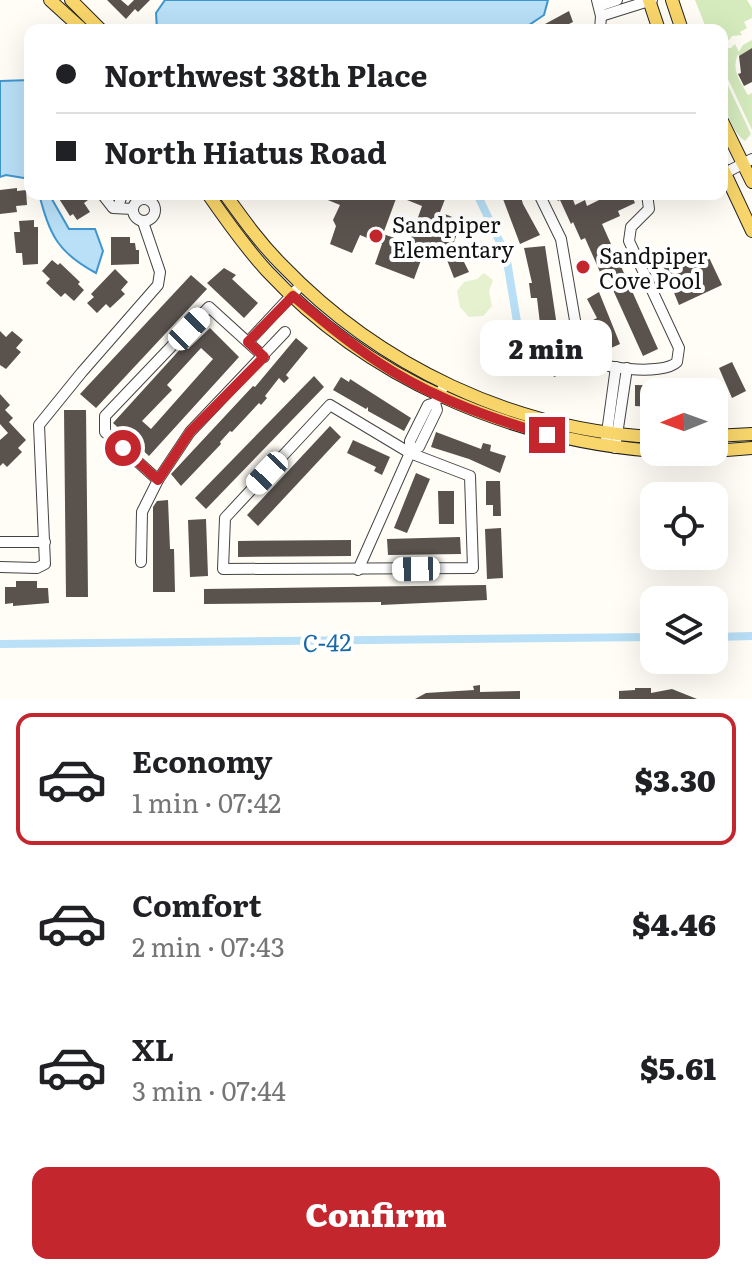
<!DOCTYPE html>
<html lang="en">
<head>
<meta charset="utf-8">
<style>
	:root { --surface:#fff; --page:#f6f6f6; --text:#202124; --muted:#757577; --line:#e0e0e0; --accent:#c4262e }
	body { margin:0; font-family:Literata,serif; background:var(--page); color:var(--text); height:100vh; display:flex; flex-direction:column; font-size:30px; white-space:nowrap }
	* { box-sizing:border-box; margin:0 }
	p { font-size:26px; color:var(--muted) }
	.icon { flex:none; width:44px; height:44px; fill:none; stroke:currentColor; stroke-width:2; stroke-linecap:round; stroke-linejoin:round }
	.map { position:relative; height:699px; overflow:hidden }
	.side { display:flex; flex-direction:column; background:var(--surface); flex:1 }
	.side>* { flex:none }
	.banner { position:absolute; left:24px; top:24px; width:704px; height:176px; border-radius:16px; box-shadow:0 8px 32px #0002; display:grid; align-content:center; height:176px; padding:0 32px; background:var(--surface) }
	.needle { width:52px; rotate:269deg }
	.controls { position:absolute; left:640px; top:378px; display:grid; gap:16px }
	.controls a { display:grid; place-items:center; width:88px; height:88px; border-radius:16px; background:var(--surface); box-shadow:0 8px 32px #0002; font-size:40px }
	.end { position:absolute; width:36px; height:36px; margin:-18px; border:10px solid #c4262e; background:#fff; box-shadow:0 0 0 4px #fff }
	.from { border-radius:50% }
	.bubble { position:absolute; height:56px; border-radius:16px; background:var(--surface); box-shadow:0 8px 32px #0002; font-size:26px; font-weight:800; line-height:56px; text-align:center }
	.car { position:absolute; width:24px; height:48px; margin:-24px -12px; border-radius:10px; box-shadow:0 0 6px 2px #0007; background:linear-gradient(#fff 24%,#345 0 40%,#fff 0 76%,#345 0 86%,#fff 0) }
	.banner b { display:flex; align-items:center; gap:28px; height:76px; font-size:30px }
	.banner b+b { border-top:2px solid var(--line) }
	.banner i { width:20px; height:20px; background:var(--text) }
	ul { padding:14px 0 0; list-style:none }
	li { display:flex; align-items:center; gap:24px; height:132px; margin:0 16px 12px; padding:0 16px; border:4px solid transparent; border-radius:16px }
	li div { flex:1 }
	li b { display:block; font-size:30px }
	li em { font-style:normal; font-weight:800 }
	li.current { border-color:var(--accent) }
	li>.icon { width:72px; height:72px; stroke-width:1.5 }
	.primary-button { display:flex; gap:16px; margin-top:auto; padding:16px 32px }
	.primary-button a { flex:1; height:92px; border-radius:16px; background:var(--accent); color:#fff; font-size:32px; font-weight:800; line-height:92px; text-align:center }
	.map>svg:first-child { display:block }
	.green { fill:#d5ebbd }
	.pitch { fill:#e6f2cf }
	.water { fill:#b9e0f7; stroke:#3f96cf; stroke-width:2 }
	.lines { fill:none; stroke-linecap:round; stroke-linejoin:round }
	.canal { stroke:#b9e0f7; stroke-width:8 }
	.building { fill:#5a524d; fill-rule:evenodd }
	.minor-casing { stroke:#444; stroke-width:12 }
	.major-casing { stroke:#222; stroke-width:14 }
	.minor { stroke:#fff; stroke-width:10 }
	.major { stroke:#f9d66b; stroke-width:12 }
	.route { stroke:#c4262e; stroke-width:10 }
	.poi-dot { fill:#c4262e; stroke:#fff; stroke-width:3 }
	.labels { text-anchor:middle; dominant-baseline:central; stroke-width:8; stroke-linejoin:round; paint-order:stroke }
	.poi-label { font-size:22px; fill:#111; stroke:#fff; text-anchor:start }
	.water-label { font-size:24px; font-style:italic; fill:#1768a6; stroke:#fff }
</style>
</head>
<body>
<div class="map">
<svg width="752" height="699" viewBox="0 0 752 699">
	<rect width="100%" height="100%" fill="#fffdf5"/>
	<!-- green -->
	<g class="green">
		<polygon points="695,0 747,0 752,8 752,18 744,22 747,28 740,32 742,35 732,36 729,40 724,41 722,30 707,30"/>
		<path d="M752,40V48L739,56L738,54C731,70 740,81 748,95L752,93V130L722,66V54L725,53L726,48H731L735,44L739,52L743,45Z"/>
		<path d="M722,73L751,134L745,141C726,127 722,95 722,73Z"/>
	</g>
	<!-- pitch -->
	<polygon class="pitch" points="484,273 493,280 489,291 492,306 483,316 469,317 460,307 457,291 464,282 477,279"/>
	<!-- water -->
	<g class="water">
		<polygon points="165,0 548,0 544,15 529,25 515,29 157,30 156,13"/>
		<polygon points="30,80 30,179 6,175 0,177 0,81"/>
		<path d="M39,194H49L69,229H95L103,251L96,273C57,252 50,235 39,194Z"/>
	</g>
	<g class="lines">
		<!-- canal -->
		<g class="canal">
			<polyline points="477,194 506,255 524,364"/>
			<polyline points="714,637 752,636"/>
			<polyline points="0,644 654,637"/>
		</g>
	</g>
	<!-- building -->
	<g class="building">
		<polygon points="107,0 121,0 128,6 134,0 150,0 138,12 135,9 126,19"/>
		<polygon points="569,11 573,22 567,25 569,30 534,30"/>
		<polygon points="752,48 752,82 744,86 738,74 741,73 739,56"/>
		<polygon points="17,188 17,191 26,190 27,205 16,206 17,212 0,214 0,190"/>
		<polygon points="56,194 84,194 88,200 84,203 90,212 77,220 73,214 70,216"/>
		<path d="M313,194H447L440,212L462,221L447,260L460,254L469,272L454,278L447,260L424,252L414,279L375,264L382,244L360,235L352,253L330,244L336,226L333,220L340,205ZM397,196L422,206L409,243L383,234Z"/>
		<polygon points="513,194 520,194 523,204 540,235 520,244 503,199"/>
		<polygon points="554,194 571,194 575,205 585,200 587,206 611,194 631,194 635,203 618,211 620,216 602,224 658,349 643,356 604,270 600,272 585,238 581,240 573,222 571,224 560,200 558,201"/>
		<polygon points="34,220 34,227 38,227 38,264 23,265 22,253 16,253 14,232 20,232 19,221"/>
		<polygon points="111,237 130,237 130,243 135,243 136,250 139,250 139,264 111,265"/>
		<polygon points="545,246 561,353 569,371 554,377 546,358 543,338 533,337 531,326 540,324 537,298 531,298 529,283 532,283 524,248"/>
		<polygon points="705,249 722,285 679,305 662,263 671,258 674,264"/>
		<polygon points="52,260 58,265 60,263 80,282 78,284 84,290 74,301 65,293 61,297 46,283 50,279 42,271"/>
		<polygon points="224,268 236,275 232,279 258,303 244,318 207,283"/>
		<polygon points="115,269 128,282 121,290 125,294 110,308 106,304 97,313 87,303 94,297 91,294"/>
		<polygon points="191,275 207,289 96,408 80,394"/>
		<polygon points="599,292 620,344 602,352 592,329 594,328 591,321 597,318 587,299"/>
		<path d="M210,328L239,357L149,456L113,423L184,345L188,349ZM201,348L213,359L151,429L142,421L172,390L167,385Z"/>
		<polygon points="0,331 6,337 12,331 23,340 16,348 21,352 6,369 0,365"/>
		<polygon points="296,338 308,348 286,375 289,378 284,383 279,378 265,396 267,398 261,405 259,403 232,432 230,431 220,442 221,444 181,486 171,474 253,386 255,387"/>
		<polygon points="732,362 746,391 732,398 719,368"/>
		<polygon points="314,376 324,387 206,509 195,498"/>
		<polygon points="341,377 349,382 350,379 411,418 404,431 368,411 368,407 366,409 333,390"/>
		<polygon points="705,383 709,392 650,392 650,407 635,406 635,385 687,386 687,391"/>
		<polygon points="0,394 10,405 5,410 13,418 9,422 26,440 18,448 22,452 7,467 3,463 0,466 0,440 8,433 0,424"/>
		<polygon points="64,410 86,410 88,597 66,597"/>
		<polygon points="330,426 341,437 258,526 247,515"/>
		<polygon points="436,432 481,449 483,443 491,445 490,451 506,456 500,473 469,459 431,447"/>
		<polygon points="353,440 390,457 382,475 374,471 376,467 347,453"/>
		<polygon points="416,473 430,479 407,533 394,528"/>
		<polygon points="486,481 500,481 501,516 493,516 493,505 486,505"/>
		<polygon points="438,491 454,491 454,524 439,524"/>
		<polygon points="168,500 170,549 174,549 175,592 153,592 153,507 157,501"/>
		<polygon points="206,519 208,576 190,577 188,520"/>
		<polygon points="501,528 503,578 487,579 485,529"/>
		<polygon points="460,537 461,554 388,555 387,539"/>
		<polygon points="351,540 351,556 238,557 238,541"/>
		<polygon points="16,581 37,581 37,588 48,588 49,603 13,606 13,603 5,604 5,587 16,587"/>
		<polygon points="486,585 487,600 381,605 381,602 204,604 204,589"/>
		<polygon points="480,685 480,692 520,691 520,699 415,699 426,693 474,690 473,686"/>
		<polygon points="635,688 651,688 651,693 672,689 697,699 619,699 619,691 635,690"/>
	</g>
	<g class="lines">
		<defs>
			<g id="minor">
				<polyline points="597,0 601,16 600,30"/>
				<polyline points="599,6 617,0"/>
				<polyline points="601,16 652,0"/>
				<polyline points="725,173 752,159"/>
				<polyline points="102,194 113,208 133,209"/>
				<path d="M539,194L561,239L581,355C596,369 663,376 677,362L679,348L629,241L631,227L649,209L647,194"/>
				<circle cx="144" cy="210" r="11"/>
				<polyline points="118,208 122,194"/>
				<polyline points="248,342 302,284"/>
				<polygon points="330,405 410,453 470,476 473,568 223,569 225,518"/>
				<polyline points="606,440 616,367"/>
				<polyline points="615,448 627,368"/>
				<polyline points="412,449 419,447 437,410 435,403 445,384"/>
				<polyline points="158,480 105,432 105,416 209,307 264,357"/>
				<polyline points="0,542 45,542"/>
				<polyline points="141,562 142,512 158,480 190,432 285,332"/>
				<polyline points="0,567 37,568 45,564 39,425 82,372 158,285 160,272 143,222"/>
				<polyline points="358,570 410,453 410,441 428,405 435,403"/>
			</g>
			<g id="major">
				<polyline points="50,0 83,30"/>
				<polyline points="71,0 101,30"/>
				<polyline points="649,0 659,30"/>
				<polyline points="672,0 682,30"/>
				<polyline points="722,121 752,182"/>
				<polyline points="722,167 752,231"/>
				<path d="M208,194C226,220 245,247 267,271C368,379 508,439 654,451"/>
				<path d="M225,194C243,219 260,243 282,265C379,366 514,430 654,437"/>
				<polyline points="714,436 752,434"/>
				<polyline points="714,451 752,448"/>
			</g>
		</defs>
		<!-- minor casing -->
		<use href="#minor" class="minor-casing"/>
		<!-- major casing -->
		<use href="#major" class="major-casing"/>
		<!-- minor -->
		<use href="#minor" class="minor"/>
		<!-- major -->
		<use href="#major" class="major"/>
	</g>
	<g class="lines">
		<!-- route -->
		<path class="route" d="M123,448L158,480L190,432L264,357L248,342L293,296C325,323 356,349 392,371C439,400 494,419 547,435"/>
	</g>
	<!-- markers -->
	<g class="poi-dot">
		<circle cx="376" cy="236" r="8"/>
		<circle cx="583" cy="267" r="8"/>
	</g>
	<g class="labels">
		<!-- poi labels -->
		<g class="poi-label">
			<text x="392" y="223">Sandpiper<tspan x="392" dy="25">Elementary</tspan></text>
			<text x="599" y="254">Sandpiper<tspan x="599" dy="25">Cove Pool</tspan></text>
		</g>
		<!-- water labels -->
		<g class="water-label">
			<text transform="translate(327 641) rotate(-1)">C-42</text>
		</g>
	</g>
</svg>
<div class="controls">
<a><svg class="needle" viewBox="-14 -14 28 28"><path d="M0-13l5 13h-10z" fill="#e53935"/><path d="M0 13l5-13h-10z" fill="#757577"/></svg></a>
<a><svg class="icon" aria-label="locate" viewBox="0 0 24 24"><circle cx="12" cy="12" r="6"/><path d="M12 2v4M12 18v4M2 12h4M18 12h4"/></svg></a>
<a><svg class="icon" aria-label="layers" viewBox="0 0 24 24"><path d="M12 4l9 5-9 5-9-5zM3 14l9 5 9-5"/></svg></a>
</div>
<i class="end from" style="left:123px;top:448px"></i>
<i class="end" style="left:547px;top:435px"></i>
<div class="bubble" style="left:480px;top:320px;width:132px">2 min</div>
<i class="car" style="left:189px;top:329px;rotate:44deg"></i>
<i class="car" style="left:267px;top:473px;rotate:223deg"></i>
<i class="car" style="left:416px;top:569px;rotate:269deg"></i>
<div class="banner">
<b><i class="from"></i>Northwest 38th Place</b>
<b><i></i>North Hiatus Road</b>
</div>
</div>
<section class="side">
<ul>
<li class="current"><svg class="icon" aria-label="car" viewBox="0 0 24 24"><path d="M5 17H2v-5l4-1 3-4h7l3 4 3 1v5h-3M9 17h6M6 11h13"/><circle cx="7" cy="17" r="2"/><circle cx="17" cy="17" r="2"/></svg><div><b>Economy</b><p>1 min · 07:42</p></div><em>$3.30</em></li>
<li><svg class="icon" aria-label="car" viewBox="0 0 24 24"><path d="M5 17H2v-5l4-1 3-4h7l3 4 3 1v5h-3M9 17h6M6 11h13"/><circle cx="7" cy="17" r="2"/><circle cx="17" cy="17" r="2"/></svg><div><b>Comfort</b><p>2 min · 07:43</p></div><em>$4.46</em></li>
<li><svg class="icon" aria-label="car" viewBox="0 0 24 24"><path d="M5 17H2v-5l4-1 3-4h7l3 4 3 1v5h-3M9 17h6M6 11h13"/><circle cx="7" cy="17" r="2"/><circle cx="17" cy="17" r="2"/></svg><div><b>XL</b><p>3 min · 07:44</p></div><em>$5.61</em></li>
</ul>
<div class="primary-button"><a>Confirm</a></div>
</section>
</body>
</html>
